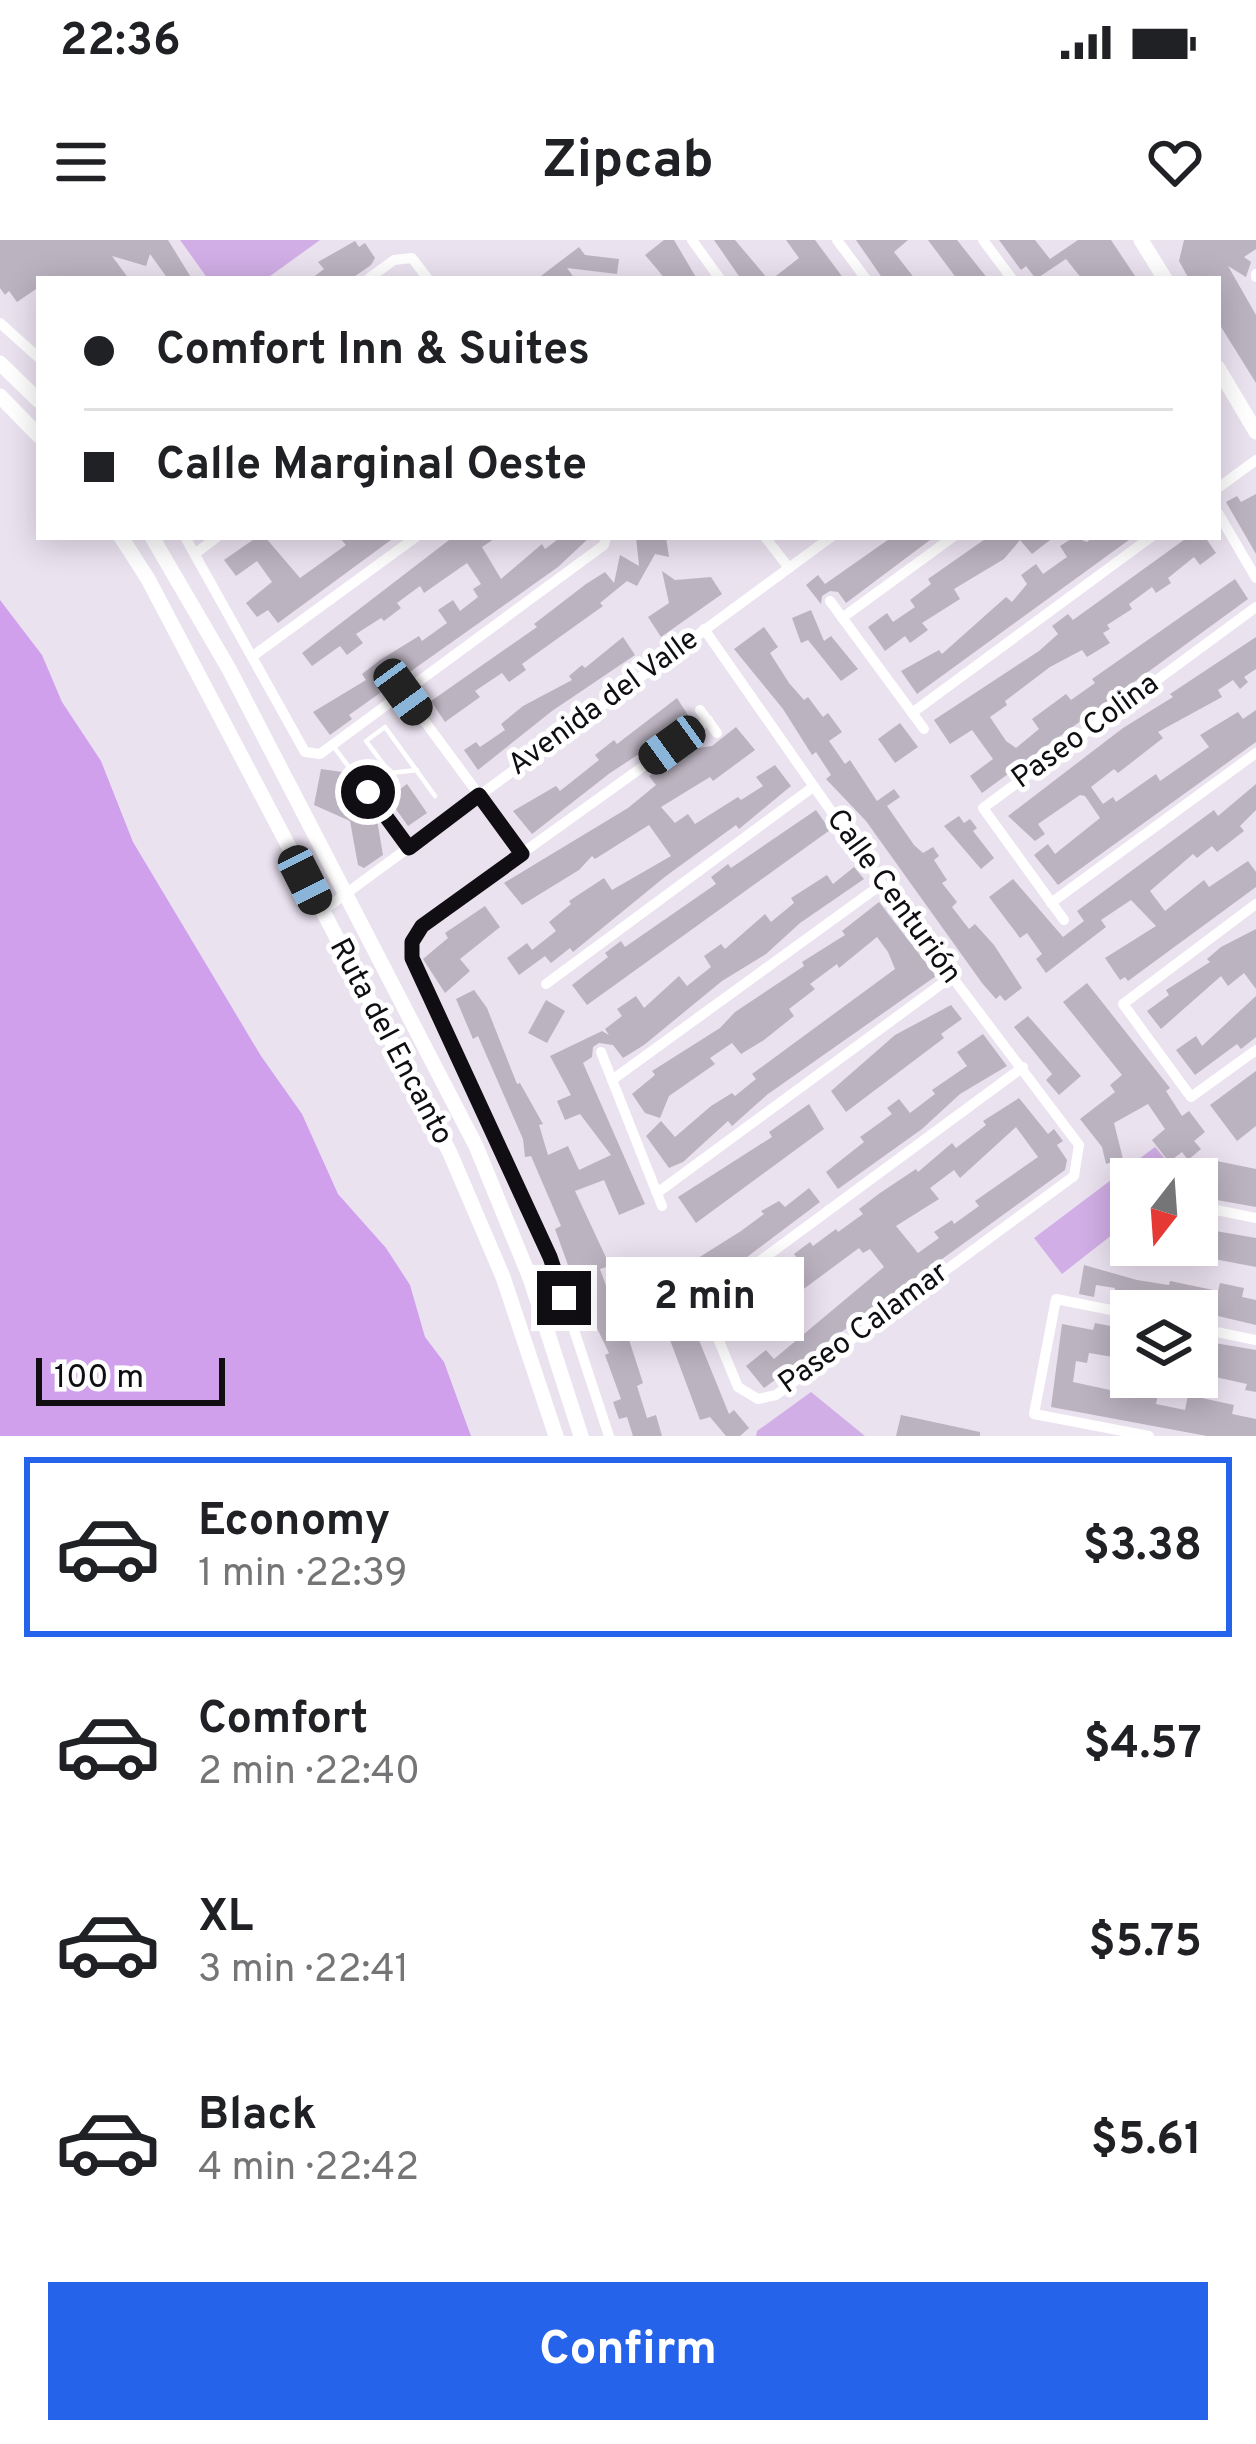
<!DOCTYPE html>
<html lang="en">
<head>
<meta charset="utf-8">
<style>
	:root { --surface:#fff; --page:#f2f2f2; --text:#202124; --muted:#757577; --line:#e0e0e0; --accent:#2563eb }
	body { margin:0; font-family:Overpass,sans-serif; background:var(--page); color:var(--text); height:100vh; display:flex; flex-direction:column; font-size:45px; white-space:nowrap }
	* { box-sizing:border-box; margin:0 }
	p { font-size:39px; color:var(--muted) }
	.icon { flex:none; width:66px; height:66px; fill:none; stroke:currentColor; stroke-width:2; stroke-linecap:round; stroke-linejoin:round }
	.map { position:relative; height:1196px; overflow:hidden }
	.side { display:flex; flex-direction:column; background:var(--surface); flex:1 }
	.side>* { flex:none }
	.banner { position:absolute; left:36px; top:36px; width:1185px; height:264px; border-radius:0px; box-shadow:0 6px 30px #0003; display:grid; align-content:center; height:264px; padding:0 48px; background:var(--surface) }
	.needle { width:78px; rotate:197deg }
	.fabs { position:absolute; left:1110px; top:918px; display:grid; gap:24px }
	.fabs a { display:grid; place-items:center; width:108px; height:108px; border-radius:0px; background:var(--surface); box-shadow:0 6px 30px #0003; font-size:60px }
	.scale { position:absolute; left:36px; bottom:30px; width:189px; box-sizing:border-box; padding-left:12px; border:6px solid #110e13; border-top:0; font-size:33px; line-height:42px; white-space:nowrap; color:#110e13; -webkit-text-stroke:9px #fff; paint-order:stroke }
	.end { position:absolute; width:54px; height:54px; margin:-27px; border:15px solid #110e13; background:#fff; box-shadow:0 0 0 6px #fff }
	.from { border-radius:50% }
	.bubble { position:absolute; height:84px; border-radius:0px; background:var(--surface); box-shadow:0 6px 30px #0003; font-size:39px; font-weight:700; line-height:84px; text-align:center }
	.car { position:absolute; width:36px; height:72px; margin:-36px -18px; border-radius:15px; box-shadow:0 0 9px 3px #0007; background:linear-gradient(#222 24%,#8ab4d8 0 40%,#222 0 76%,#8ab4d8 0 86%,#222 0) }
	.banner b { display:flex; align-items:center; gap:42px; height:114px; font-size:45px }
	.banner b+b { border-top:3px solid var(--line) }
	.banner i { width:30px; height:30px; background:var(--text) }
	ul { padding:21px 0 0; list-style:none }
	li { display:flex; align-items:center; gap:36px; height:180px; margin:0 24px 18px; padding:0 24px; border:6px solid transparent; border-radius:0px }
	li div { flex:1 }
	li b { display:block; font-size:45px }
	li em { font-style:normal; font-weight:700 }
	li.current { border-color:var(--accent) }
	li>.icon { width:108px; height:108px; stroke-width:1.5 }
	.primary-button { display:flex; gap:24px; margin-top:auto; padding:24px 48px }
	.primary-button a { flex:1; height:138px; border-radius:0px; background:var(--accent); color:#fff; font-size:48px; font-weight:700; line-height:138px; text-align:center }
	.status { display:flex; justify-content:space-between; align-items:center; height:84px; padding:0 60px; background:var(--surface); direction:ltr }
	.status svg { height:33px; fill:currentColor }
	header { display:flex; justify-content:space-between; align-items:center; height:156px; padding:0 48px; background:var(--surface); font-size:54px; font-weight:700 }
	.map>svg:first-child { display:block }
	.green { fill:#d1aee6 }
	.water { fill:#d0a0ec }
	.building { fill:#bbb3c0; fill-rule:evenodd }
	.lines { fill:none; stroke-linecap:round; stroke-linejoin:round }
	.lane { stroke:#fff; stroke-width:4.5 }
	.street { stroke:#fff; stroke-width:10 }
	.secondary { stroke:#fff; stroke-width:15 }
	.route { stroke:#110e13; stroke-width:15 }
	.labels { text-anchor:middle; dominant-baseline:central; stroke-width:10; stroke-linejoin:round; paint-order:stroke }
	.street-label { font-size:30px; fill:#110e13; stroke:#fff }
</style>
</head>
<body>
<div class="status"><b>22:36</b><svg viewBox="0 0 49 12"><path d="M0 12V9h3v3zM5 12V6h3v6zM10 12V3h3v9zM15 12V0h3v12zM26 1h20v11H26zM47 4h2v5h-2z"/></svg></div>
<header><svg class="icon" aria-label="menu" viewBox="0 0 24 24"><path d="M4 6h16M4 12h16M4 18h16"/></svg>Zipcab<svg class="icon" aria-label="heart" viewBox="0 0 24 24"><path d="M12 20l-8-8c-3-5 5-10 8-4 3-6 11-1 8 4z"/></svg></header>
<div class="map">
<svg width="1256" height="1196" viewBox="0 0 1256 1196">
	<rect width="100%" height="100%" fill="#ebe2f0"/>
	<!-- green -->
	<g class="green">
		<polygon points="180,0 320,0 266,39 208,39"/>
		<polygon points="1155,907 1182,939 1131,939 1131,980 1062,1034 1034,998"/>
		<polygon points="811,1152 865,1196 756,1196 757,1191"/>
	</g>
	<!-- water -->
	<polygon class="water" points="0,360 42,415 62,462 101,521 133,602 261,816 302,874 338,954 386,1008 410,1045 425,1097 444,1122 471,1196 0,1196"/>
	<!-- building -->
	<g class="building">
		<polygon points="0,0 168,0 192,39 168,39 150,14 146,26 112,16 129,39 39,39 39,47 17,62 9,51 5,55 0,48"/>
		<polygon points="664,0 674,0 697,39 665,39 657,29 645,15"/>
		<polygon points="714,0 735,0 768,39 741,39"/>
		<polygon points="786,0 815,0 844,39 772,39 799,18"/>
		<polygon points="856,0 908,0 894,12 915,39 883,39"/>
		<polygon points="928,0 957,0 988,39 957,39"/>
		<polygon points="999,0 1035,0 1050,19 1078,0 1111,0 1137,39 1082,39 1066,19 1036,39 1026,26 1021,30"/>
		<polygon points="1184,0 1256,0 1256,9 1244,17 1251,22 1246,37 1228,26 1256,75 1256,143 1218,82 1218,39 1189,39 1179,21"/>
		<polygon points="355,1 359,7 365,3 375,18 371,25 351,39 311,39 324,29 318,22"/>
		<polygon points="579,7 585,15 619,19 617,34 567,28 575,39 537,39"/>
		<polygon points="1256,254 1256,314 1226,262 1237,256 1241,262"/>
		<polygon points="257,297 265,297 300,338 346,305 339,297 395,297 278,383 268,370 257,377 246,363 272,342 257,321 236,336 224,320"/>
		<polygon points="453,297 497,297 482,307 501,339 542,304 545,309 561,297 590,297 558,327 349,475 352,479 330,495 313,472 366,440 362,434 380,420 419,396 422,401 447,383 438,370 453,360 460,371 478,357 473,349 481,344 467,323 424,353 420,346 397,363 401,368 384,381 381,378 356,394 363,403 347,415 340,406 312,426 302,413"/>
		<polygon points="636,297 666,297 669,317 655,314 637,346 627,341 600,363 603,366 522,424 526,430 509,442 502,433 475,451 480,457 445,482 431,461 537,387 534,384 586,344 605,332 614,343 620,315 639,326"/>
		<polygon points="892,297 934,297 846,363 838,352 830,351 822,356 821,364 806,345 818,335 825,344"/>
		<polygon points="988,297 1054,297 1032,314 1020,300 1004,319 954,349 960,359 922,383 928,390 910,403 905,396 885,411 868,387 887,373 893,382 915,367 910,360 931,344 928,339"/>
		<polygon points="1074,297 1087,302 1093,297 1133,297 917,454 901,431 939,410 942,414 1006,357 1012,362 1027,344 1021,335 1036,324 1043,334 1067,317 1060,306"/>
		<polygon points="1188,297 1205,297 1216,313 1200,325 1194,317 1168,338 1171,343 1156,353 1152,347 1129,364 1132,369 1107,385 1110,389 1103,393 1110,403 1087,417 1082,410 1050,427 1005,461 1007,465 990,477 1006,501 1016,508 1039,489 1032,479 1066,454 1071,460 1095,443 1092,439 1235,339 1248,359 982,553 970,536 993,519 972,490 950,504 934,480 1039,411 1058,394 1052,386 1068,374 1073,380"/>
		<polygon points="662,331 675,340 711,337 722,354 661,397 648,377 669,363"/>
		<polygon points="811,370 824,401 831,396 858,429 841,441 808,400 801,403 792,378"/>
		<polygon points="764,387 778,407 770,413 789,443 804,460 808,457 823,477 828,473 842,492 829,501 845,524 850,520 877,561 894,549 900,557 887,566 914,605 923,613 933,607 939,616 934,620 947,640 942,643 957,662 952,667 969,689 975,684 994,705 1022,748 1005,761 1000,755 996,759 982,743 866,581 826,539 831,535 816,512 812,515 783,469 734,409"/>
		<polygon points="623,397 635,415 552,471 478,530 464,510 476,502 480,507 505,490 501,484 523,466 572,440 569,436 582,425 585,428"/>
		<polygon points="1256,397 1256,429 1244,437 1248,442 1240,449 1233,440 1218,450 1222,457 1158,492 1163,498 1118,533 1114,529 1091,547 1103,564 1113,557 1116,562 1156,534 1160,541 1209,507 1200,495 1238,472 1243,479 1256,470 1256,502 1058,645 1034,615 1048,604 1055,614 1100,578 1085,556 1080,555 1038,584 1045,594 1035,601 1008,576 1123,488 1173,457 1170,454"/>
		<polygon points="677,458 691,480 610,533 532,594 513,571 556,546 560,551 599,520 595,515 614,500 617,504"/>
		<polygon points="900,483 918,507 895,523 878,499"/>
		<polygon points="736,487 755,510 713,541 710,537 661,567 675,583 688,574 695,584 738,557 741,560 763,546 756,537 775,525 791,546 739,589 736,585 666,636 573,712 570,708 551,723 545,716 519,735 507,718 527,703 532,710 556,691 549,682 571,664 569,661 604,638 612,650 671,616 649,585 595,619 592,616 579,630 522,665 504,643 628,568 656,545 649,536 685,510 712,506"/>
		<polygon points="321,529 342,532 376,574 383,615 364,628 358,625 350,581 314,565"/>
		<polygon points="407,544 427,573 408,586 388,558"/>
		<polygon points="1256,544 1256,570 1240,586 1244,591 1217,612 1212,606 1197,618 1193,614 1150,651 1165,671 1204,640 1209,647 1248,621 1256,632 1256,647 1128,741 1125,737 1120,740 1105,718 1156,686 1131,660 1101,680 1106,687 1046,733 1036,719 1042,714 1027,693 1020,698 989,657 1013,639 1063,697 1084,681 1077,671 1214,570 1218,576"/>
		<polygon points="816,570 830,590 587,765 572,745 608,717 605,713 621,701 625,707 716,644 711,637 728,624 731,628"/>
		<polygon points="959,576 964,583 970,579 977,588 973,591 994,618 981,629 944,586"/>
		<polygon points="854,627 864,639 800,683 766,714 722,741 644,805 623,818 613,805 599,803 593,807 592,817 583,823 645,964 619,975 604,940 575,951 610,1026 600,1029 609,1054 617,1051 626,1072 621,1075 643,1143 637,1146 647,1178 656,1175 662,1196 633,1196 627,1177 619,1179 613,1162 621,1159 605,1115 609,1113 573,1039 555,989 561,986 531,916 525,917 523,899 478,796 473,799 456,759 474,750 487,768 517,844 520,843 543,884 539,885 548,915 568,906 579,930 611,915 580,874 565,880 557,861 571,855 550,816 602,791 609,795 605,789 622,776 617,769 636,756 644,768 679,736 687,746 711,727 704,716 721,704 725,709 765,674 771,682 794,663 791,658 827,635 833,644"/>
		<polygon points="879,662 936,736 768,854 732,886 728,881 683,922 669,928 646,896 661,881 675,897 711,866 732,853 735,856 756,839 752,834 895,729 888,712 877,697 839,728 837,724 810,744 815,749 789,769 794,776 764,800 741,814 732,803 710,818 715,824 669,856 660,878 645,873 632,854 655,835 652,831 720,788 735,772 804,726 802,722 845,695 842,691"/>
		<polygon points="485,666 500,687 460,719 470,731 445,753 423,719 448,698 445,693"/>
		<polygon points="1256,689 1256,749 1244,733 1228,746 1221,736 1161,789 1147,771 1169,755 1166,750 1210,722 1207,719 1221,707"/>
		<polygon points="1087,743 1170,848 1166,851 1182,876 1189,871 1205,892 1194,901 1201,909 1188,920 1182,912 1169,922 1152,900 1165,889 1148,864 1114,883 1123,919 1106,924 1102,907 1080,879 1115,852 1110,845 1122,835 1063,762"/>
		<polygon points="1256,756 1256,797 1241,809 1237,804 1195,835 1176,810 1196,796 1202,806"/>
		<polygon points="546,760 565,771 547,803 528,793"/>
		<polygon points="951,765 962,779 941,794 944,798 846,872 831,851 895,795"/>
		<polygon points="1028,776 1081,836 1059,855 1046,840 1052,834 1014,787"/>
		<polygon points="983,794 1007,826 960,854 922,889 838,949 826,932 864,902 860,897 892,874 887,868 899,859 910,873 935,854 932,850 967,826 957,812"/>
		<polygon points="1256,831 1256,886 1237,901 1210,865"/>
		<path d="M1019,858L1048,894L1054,889L1063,901L1057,905L1067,920L1065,930L764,1148L746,1126L766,1110L774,1119L884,1027L870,1009L863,1013L859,1008L751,1088L756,1094L749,1101L723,1070L725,1064L739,1052L745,1058L775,1038L798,1020L794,1014L810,1002L813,1006L836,989L838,992L863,974L859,969L880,953L916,929L918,932L952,903L956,908L986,885L983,881ZM1016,887L1038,917L975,961L979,966L954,984L952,980L934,992L939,998L918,1013L896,986L939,959L930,948L954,930L960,938Z"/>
		<polygon points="809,864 824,889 696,983 678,957 772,897 769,892"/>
		<polygon points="1207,919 1256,929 1256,967 1200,957"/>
		<polygon points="809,948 820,962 690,1060 684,1079 659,1070 666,1048 689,1029 687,1025 741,991 764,974 761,971 779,961 785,967"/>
		<polygon points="1198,988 1256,998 1256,1027 1193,1015"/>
		<polygon points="1084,1025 1137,1040 1169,1045 1170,1041 1218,1051 1220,1043 1244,1048 1242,1057 1256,1060 1256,1085 1197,1071 1113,1060 1115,1048 1096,1045 1094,1057 1079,1054"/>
		<polygon points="692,1083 729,1174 734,1170 749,1188 740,1196 726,1196 710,1177 700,1180 667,1092"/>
		<polygon points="1095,1083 1131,1090 1131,1120 1089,1113 1087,1123 1076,1121 1073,1142 1110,1150 1112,1139 1131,1142 1140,1145 1142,1151 1158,1154 1156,1164 1185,1170 1188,1155 1234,1165 1232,1174 1256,1179 1256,1196 1207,1196 1051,1167 1062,1084 1093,1090"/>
		<polygon points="1197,1100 1256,1110 1256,1152 1245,1150 1247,1144 1197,1133"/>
		<polygon points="901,1175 980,1192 980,1196 896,1196"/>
	</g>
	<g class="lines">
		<!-- lane -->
		<g class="lane">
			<polyline points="334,507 409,608"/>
			<polyline points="390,533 366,501 385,487 435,556"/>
			<polyline points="370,551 390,533 417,530"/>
		</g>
		<!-- street -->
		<g class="street">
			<polyline points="692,0 720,39"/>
			<polyline points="837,0 866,39"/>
			<polyline points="983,0 1012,39"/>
			<polyline points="1256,34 1256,37"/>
			<polyline points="368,39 394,20 412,18 428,39"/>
			<polyline points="0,83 39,118"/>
			<polyline points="1218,248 1256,220"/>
			<polyline points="1218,273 1256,338"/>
			<polyline points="185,297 305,512 320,514 604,305 606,297"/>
			<polyline points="765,297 789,328"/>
			<polyline points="196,313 217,297"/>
			<polyline points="830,361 924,489"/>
			<polyline points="842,378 953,297"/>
			<polyline points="704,389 882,644 1079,905 1074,936 776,1155 758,1159 738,1147 710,1079 718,1052 1023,827"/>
			<polyline points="253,416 416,297"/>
			<polyline points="403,452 522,613"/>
			<polyline points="700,470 717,493"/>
			<polyline points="912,473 1151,297"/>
			<polyline points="1051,663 1256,513"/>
			<polyline points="1256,664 1123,764 1191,857 1256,810"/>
			<polyline points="321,672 831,297"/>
			<polyline points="1064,680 983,568 1256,367"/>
			<polyline points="546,744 813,547"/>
			<polyline points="601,812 662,966"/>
			<polyline points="612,840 882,644"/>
			<polyline points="657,953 951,737"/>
			<polyline points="1197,966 1256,978"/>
			<polyline points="1131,1074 1056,1059 1034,1174 1149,1196"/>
			<polyline points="1197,1088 1256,1100"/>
			<polyline points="609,1196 550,1017 412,718 412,702 429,680 708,480"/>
		</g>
		<!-- secondary -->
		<g class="secondary">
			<polyline points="1141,0 1165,39"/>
			<polyline points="0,123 39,161"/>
			<polyline points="1218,128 1256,192"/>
			<polyline points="0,156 39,196"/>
			<polyline points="121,297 148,339 450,913 503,1037 556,1196"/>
			<polyline points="152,297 229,429 476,906 530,1038 581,1196"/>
		</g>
	</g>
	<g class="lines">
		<!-- route -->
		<polyline class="route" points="368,552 409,608 479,555 522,614 422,686 412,702 412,718 550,1017 564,1058"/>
	</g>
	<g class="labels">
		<!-- street labels -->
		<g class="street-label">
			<text transform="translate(604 463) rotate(-36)">Avenida del Valle</text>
			<text transform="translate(1086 492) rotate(-36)">Paseo Colina</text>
			<text transform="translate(893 657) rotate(54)">Calle Centurión</text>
			<text transform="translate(390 802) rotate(62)">Ruta del Encanto</text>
			<text transform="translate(864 1089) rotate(-36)">Paseo Calamar</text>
		</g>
	</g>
</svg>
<div class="fabs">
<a><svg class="needle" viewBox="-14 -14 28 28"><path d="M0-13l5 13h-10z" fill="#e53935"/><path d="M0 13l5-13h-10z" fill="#757577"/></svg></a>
<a><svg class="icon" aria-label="layers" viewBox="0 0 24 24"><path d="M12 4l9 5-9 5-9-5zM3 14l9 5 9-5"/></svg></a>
</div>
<div class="scale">100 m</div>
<i class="end from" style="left:368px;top:552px"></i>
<i class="end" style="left:564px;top:1058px"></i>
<div class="bubble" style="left:606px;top:1017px;width:198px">2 min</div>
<i class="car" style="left:403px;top:452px;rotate:144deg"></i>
<i class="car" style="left:672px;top:505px;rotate:234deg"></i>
<i class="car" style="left:305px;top:640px;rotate:153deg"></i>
<div class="banner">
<b><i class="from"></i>Comfort Inn &amp; Suites</b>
<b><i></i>Calle Marginal Oeste</b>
</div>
</div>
<section class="side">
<ul>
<li class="current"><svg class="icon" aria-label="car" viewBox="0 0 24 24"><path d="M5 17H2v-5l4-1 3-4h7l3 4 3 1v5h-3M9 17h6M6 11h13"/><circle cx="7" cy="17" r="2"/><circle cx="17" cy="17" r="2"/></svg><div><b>Economy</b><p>1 min · 22:39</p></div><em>$3.38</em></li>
<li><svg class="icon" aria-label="car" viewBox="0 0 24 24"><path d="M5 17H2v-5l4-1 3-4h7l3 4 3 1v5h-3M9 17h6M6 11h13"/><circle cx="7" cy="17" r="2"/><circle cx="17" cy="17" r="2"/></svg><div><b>Comfort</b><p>2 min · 22:40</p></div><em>$4.57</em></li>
<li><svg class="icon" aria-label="car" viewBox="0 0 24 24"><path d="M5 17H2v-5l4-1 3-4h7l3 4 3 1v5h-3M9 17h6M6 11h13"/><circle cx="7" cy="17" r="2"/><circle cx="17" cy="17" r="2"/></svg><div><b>XL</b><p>3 min · 22:41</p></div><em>$5.75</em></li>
<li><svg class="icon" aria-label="car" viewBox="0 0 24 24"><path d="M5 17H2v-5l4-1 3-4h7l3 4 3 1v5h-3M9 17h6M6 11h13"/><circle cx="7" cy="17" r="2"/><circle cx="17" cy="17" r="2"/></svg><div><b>Black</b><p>4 min · 22:42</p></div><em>$5.61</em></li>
</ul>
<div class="primary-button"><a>Confirm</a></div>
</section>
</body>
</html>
